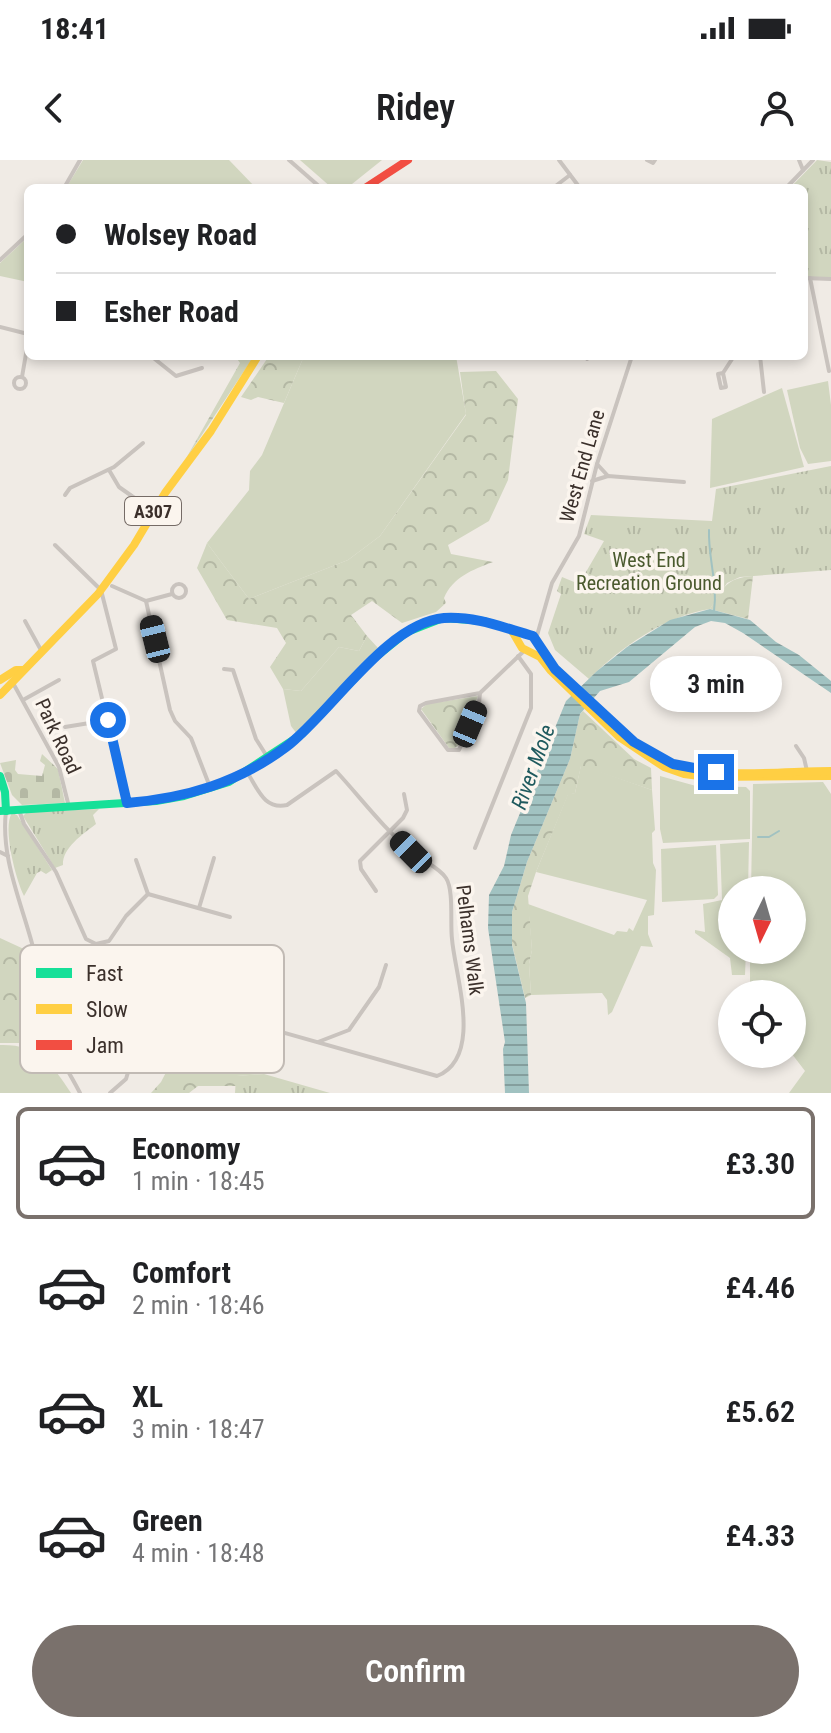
<!DOCTYPE html>
<html lang="en">
<head>
<meta charset="utf-8">
<style>
	:root { --surface:#fff; --page:#f2f2f2; --text:#202124; --muted:#757577; --line:#e0e0e0; --accent:#7a716c }
	body { margin:0; font-family:"Roboto Condensed",sans-serif; background:var(--page); color:var(--text); height:100vh; display:flex; flex-direction:column; font-size:30px; white-space:nowrap }
	* { box-sizing:border-box; margin:0 }
	p { font-size:26px; color:var(--muted) }
	.icon { flex:none; width:44px; height:44px; fill:none; stroke:currentColor; stroke-width:2; stroke-linecap:round; stroke-linejoin:round }
	.map { position:relative; height:933px; overflow:hidden }
	.side { display:flex; flex-direction:column; background:var(--surface); flex:1 }
	.side>* { flex:none }
	.top-card { position:absolute; left:24px; top:24px; width:784px; height:176px; border-radius:12px; box-shadow:0 4px 12px #0003; display:grid; align-content:center; height:176px; padding:0 32px; background:var(--surface) }
	.needle { width:52px; rotate:185deg }
	.fabs { position:absolute; left:718px; top:716px; display:grid; gap:16px }
	.fabs a { display:grid; place-items:center; width:88px; height:88px; border-radius:50%; background:var(--surface); box-shadow:0 4px 12px #0003; font-size:40px }
	.end { position:absolute; width:36px; height:36px; margin:-18px; border:10px solid #1a73e8; background:#fff; box-shadow:0 0 0 4px #fff }
	.from { border-radius:50% }
	.bubble { position:absolute; height:56px; border-radius:28px; background:var(--surface); box-shadow:0 4px 12px #0003; font-size:26px; font-weight:600; line-height:56px; text-align:center }
	.car { position:absolute; width:24px; height:48px; margin:-24px -12px; border-radius:10px; box-shadow:0 0 6px 2px #0007; background:linear-gradient(#222 24%,#8ab4d8 0 40%,#222 0 76%,#8ab4d8 0 86%,#222 0) }
	.top-card b { display:flex; align-items:center; gap:28px; height:76px; font-size:30px }
	.top-card b+b { border-top:2px solid var(--line) }
	.top-card i { width:20px; height:20px; background:var(--text) }
	ul { padding:14px 0 0; list-style:none }
	li { display:flex; align-items:center; gap:24px; height:112px; margin:0 16px 12px; padding:0 16px; border:4px solid transparent; border-radius:12px }
	li div { flex:1 }
	li b { display:block; font-size:30px }
	li em { font-style:normal; font-weight:600 }
	li.current { border-color:var(--accent) }
	li>.icon { width:72px; height:72px; stroke-width:1.5 }
	.primary-button { display:flex; gap:16px; margin-top:auto; padding:16px 32px }
	.primary-button a { flex:1; height:92px; border-radius:48px; background:var(--accent); color:#fff; font-size:32px; font-weight:600; line-height:92px; text-align:center }
	.status { display:flex; justify-content:space-between; align-items:center; height:56px; padding:0 40px; background:var(--surface); direction:ltr }
	.status svg { height:22px; fill:currentColor }
	header { display:flex; justify-content:space-between; align-items:center; height:104px; padding:0 32px; background:var(--surface); font-size:36px; font-weight:600 }
	.map>svg:first-child { display:block }
	.green { fill:#d1d6bf }
	.forest { fill:url(#forest-crowns) }
	.cemetery { fill:url(#cemetery-stones) }
	.park { fill:url(#park-tufts) }
	.water { fill:url(#water-rules) }
	.lines { fill:none; stroke-linecap:round; stroke-linejoin:round }
	.stream { stroke:#a1c2c1; stroke-width:2 }
	.street { stroke:#c9c3be; stroke-width:4 }
	.fast { stroke:#16e098; stroke-width:8 }
	.slow { stroke:#ffcf43; stroke-width:8 }
	.jam { stroke:#f24e42; stroke-width:8 }
	.route { stroke:#1a73e8; stroke-width:10 }
	.labels { text-anchor:middle; dominant-baseline:central; stroke-width:7; stroke-linejoin:round; paint-order:stroke }
	.shield { fill:#fbf5ee; stroke:#756b66; stroke-width:2 }
	.shield-label { font-size:18px; font-weight:bold; fill:#3b302b }
	.street-label { font-size:20px; fill:#3b302b; stroke:#fbf5ee }
	.park-label { font-size:20px; fill:#4a5a2e; stroke:#fbf5ee }
	.water-label { font-size:22px; font-style:italic; fill:#1f5a5e; stroke:#fbf5ee }
	.key { fill:#fbf5ee; stroke:#c1bab4; stroke-width:2 }
	.key-label { font-size:22px; fill:#3b302b }
</style>
</head>
<body>
<div class="status"><b>18:41</b><svg viewBox="0 0 49 12"><path d="M0 12V9h3v3zM5 12V6h3v6zM10 12V3h3v9zM15 12V0h3v12zM26 1h20v11H26zM47 4h2v5h-2z"/></svg></div>
<header><svg class="icon" aria-label="back" viewBox="0 0 24 24"><path d="M15 5l-7 7 7 7"/></svg>Ridey<svg class="icon" aria-label="person" viewBox="0 0 24 24"><circle cx="12" cy="8" r="4"/><path d="M4 21q1-7 8-7t8 7"/></svg></header>
<div class="map">
<svg width="831" height="933" viewBox="0 0 831 933">
	<defs>
		<pattern id="forest-crowns" width="20" height="18" patternUnits="userSpaceOnUse" patternTransform="scale(2)"><rect width="20" height="18" fill="#d1d6bf"/><path d="M2 6a3 3 0 1 1 6 0M12 15a3 3 0 1 1 6 0" fill="none" stroke="#b4b8a4"/></pattern>
		<pattern id="cemetery-stones" width="16" height="16" patternUnits="userSpaceOnUse" patternTransform="scale(2)"><rect width="16" height="16" fill="#d1d6bf"/><path d="M2 7V4a2 2 0 0 1 4 0v3zM10 15v-3a2 2 0 0 1 4 0v3z" fill="#b4b8a4"/></pattern>
		<pattern id="park-tufts" width="24" height="20" patternUnits="userSpaceOnUse" patternTransform="scale(2)"><rect width="24" height="20" fill="#d1d6bf"/><path d="M3 7l-1-3M5 7V3M7 7l1-3M15 17l-1-3M17 17v-4M19 17l1-3" fill="none" stroke="#b4b8a4"/></pattern>
		<pattern id="water-rules" width="6" height="5" patternUnits="userSpaceOnUse" patternTransform="scale(2)"><rect width="6" height="5" fill="#a1c2c1"/><path d="M0 2.5h6" fill="none" stroke="#849e9d"/></pattern>
	</defs>
	<rect width="100%" height="100%" fill="#f0ebe5"/>
	<!-- green -->
	<g class="green">
		<polygon points="83,0 229,0 256,28 66,28"/>
		<polygon points="300,0 382,0 347,28 332,28"/>
		<polygon points="28,77 28,122 0,116 0,103"/>
		<polygon points="304,196 456,196 466,254 380,376 348,400 249,439 207,383 249,330 250,311 262,295"/>
		<polygon points="828,221 831,245 831,301 808,304 800,288 787,230"/>
		<polygon points="782,228 804,307 710,328 712,259"/>
		<path d="M367,476L378,488C348,514 325,546 297,574L291,566L283,529L301,531L339,487L359,491Z"/>
		<polygon points="581,605 652,630 655,670 652,673 653,703 656,710 654,755 648,756 648,774 653,787 641,786 612,852 608,855 607,840 602,833 531,835 529,804 532,790 528,744 614,775 617,771 627,772 629,768 633,771 647,740 536,712 568,634 575,633"/>
		<polygon points="660,616 696,626 746,627 750,631 750,679 663,683 660,669"/>
		<polygon points="823,622 831,634 831,933 789,933 805,911 792,894 792,834 750,834 750,790 792,790 792,730 751,730 753,624"/>
		<polygon points="749,682 748,730 732,730 732,790 746,790 745,815 732,815 730,798 695,773 695,770 705,772 703,744 722,740 720,684"/>
		<polygon points="716,685 718,735 714,739 662,742 661,689"/>
		<path d="M0,885C38,884 51,903 71,933H0Z"/>
	</g>
	<!-- forest -->
	<g class="forest">
		<polygon points="235,196 254,196 184,302 240,203"/>
		<polygon points="269,196 304,196 284,243 258,237 251,240 241,237"/>
		<path d="M496,211L518,239L508,320L489,361L448,385L451,394L493,402C472,410 453,417 444,438L446,443L436,452L402,463L372,441L351,455L367,476L359,491L339,487L301,531L283,529L270,507L286,483L277,468L227,460L197,408L207,383L249,439L348,400L380,376L466,255L460,212Z"/>
		<path d="M753,416L748,459L710,449C724,427 726,418 753,416Z"/>
		<polygon points="478,536 459,585 453,589 449,588 421,549 427,544"/>
		<polygon points="583,551 634,599 651,608 652,630 581,606 575,633 568,635 536,712 528,736 532,790 529,804 531,835 525,838 512,784 512,752 527,702 570,599 580,554"/>
		<polygon points="0,778 26,790 40,873 22,883 0,883"/>
		<polygon points="178,889 264,914 237,916 236,926 198,926 189,933 151,933 161,922"/>
	</g>
	<!-- cemetery -->
	<polygon class="cemetery" points="42,594 58,609 65,643 22,645 12,635 0,603 16,600 15,610 18,614 42,616 45,605 40,601"/>
	<!-- park -->
	<g class="park">
		<polygon points="817,0 831,2 831,117 804,118 804,28 790,28"/>
		<path d="M831,306V410L740,417L727,423L710,449C665,456 621,487 589,519L555,490L548,473L561,434L557,431L562,417L579,424L604,381L584,374L591,355L712,361L716,329Z"/>
		<path d="M99,649L93,655L96,664C83,674 62,688 63,705L55,708L23,656L27,652Z"/>
		<path d="M12,653L17,655L52,710L46,714L41,711L37,713L24,736C16,720 2,667 12,653Z"/>
		<polygon points="264,914 330,933 235,933 236,916"/>
	</g>
	<!-- water -->
	<polygon class="water" points="710,449 750,460 776,482 799,495 831,521 831,533 743,473 725,463 711,461 695,467 629,522 600,531 580,554 570,599 527,702 512,752 512,785 526,843 529,933 505,933 503,889 505,882 488,768 489,735 504,706 511,675 566,541 597,511 627,487 670,460"/>
	<g class="lines">
		<!-- stream -->
		<g class="stream">
			<path d="M709,370C708,398 718,424 714,451"/>
			<polyline points="758,677 769,677 779,671"/>
		</g>
		<!-- street -->
		<g class="street">
			<polyline points="289,0 321,28"/>
			<polyline points="559,0 580,28"/>
			<polyline points="647,0 653,3 655,0"/>
			<polyline points="799,0 803,10"/>
			<polyline points="64,28 80,0"/>
			<polyline points="553,28 570,15"/>
			<polyline points="786,28 813,0"/>
			<polyline points="0,100 28,74"/>
			<polyline points="804,118 831,119"/>
			<polyline points="810,118 829,211"/>
			<polyline points="0,167 28,174"/>
			<polyline points="151,196 176,216 202,208"/>
			<polyline points="760,196 764,232"/>
			<polyline points="587,199 588,196"/>
			<polyline points="723,213 726,227 721,228 718,214 723,213 734,196"/>
			<circle cx="20" cy="223" r="6"/>
			<polyline points="22,217 28,182"/>
			<polyline points="597,304 608,316"/>
			<polyline points="109,310 119,327 153,351"/>
			<polyline points="592,321 608,316 684,322"/>
			<polyline points="65,335 70,328 114,307 143,283"/>
			<polyline points="55,385 101,430 116,489 93,501 127,642"/>
			<circle cx="179" cy="431" r="7"/>
			<polyline points="112,426 146,441 170,550 175,561 191,578 210,627"/>
			<polyline points="146,441 172,434"/>
			<polyline points="25,461 42,492"/>
			<polyline points="536,479 552,423 579,376 597,304 632,196"/>
			<polyline points="224,509 233,510 256,579 268,598"/>
			<polyline points="13,523 59,607 69,647"/>
			<polyline points="480,533 479,543 459,590 448,590 419,551 420,546 426,543 480,533 525,490"/>
			<polyline points="23,540 59,520"/>
			<polyline points="65,567 108,560"/>
			<polyline points="796,586 804,598 807,611"/>
			<polyline points="19,650 24,664 56,712 86,779 96,784 109,781 126,756 148,734 230,757"/>
			<path d="M6,651C0,700 24,748 35,795C41,822 41,852 52,878C59,898 71,915 80,933"/>
			<polyline points="475,688 531,548 531,514 518,496"/>
			<polyline points="0,692 8,696"/>
			<polyline points="136,700 148,734"/>
			<polyline points="376,731 361,709 360,701 403,658 407,650 404,634"/>
			<polyline points="199,748 214,698"/>
			<path d="M96,784C114,803 102,816 133,830L437,916C484,897 455,816 452,779C450,764 454,730 446,718C439,707 422,701 412,692C383,668 361,638 336,611L287,645C264,650 258,629 247,612"/>
			<polyline points="318,882 349,870 379,827 386,805"/>
			<polyline points="110,933 126,919 135,889"/>
		</g>
		<!-- fast -->
		<g class="fast">
			<polyline points="0,616 5,632 6,651"/>
			<polyline points="0,651 156,641 184,636 229,622 302,574 371,501 407,472 443,458 484,461 533,476 555,509 566,519"/>
		</g>
		<!-- slow -->
		<g class="slow">
			<polyline points="512,471 522,488 540,497 551,511 619,577 664,607 684,614 707,617 831,616"/>
			<path d="M566,519C598,550 630,586 672,603C712,620 786,611 831,611"/>
			<polyline points="0,520 16,510 23,510"/>
			<polyline points="0,535 98,434 134,385 165,333 211,271 258,196"/>
		</g>
		<!-- jam -->
		<polyline class="jam" points="365,28 408,0"/>
	</g>
	<g class="lines">
		<!-- route -->
		<path class="route" d="M108,560L127,643C186,638 238,623 286,587C331,553 386,463 444,458C476,456 504,468 533,476L555,509L634,582L673,604L716,612"/>
	</g>
	<g class="labels">
		<!-- shield labels -->
		<rect class="shield" x="125" y="337" width="56" height="28" rx="6"/>
		<g class="shield-label">
			<text x="153" y="351">A307</text>
		</g>
		<!-- street labels -->
		<g class="street-label">
			<text transform="translate(582 306) rotate(-74)">West End Lane</text>
			<text transform="translate(58 576) rotate(65)">Park Road</text>
			<text transform="translate(470 780) rotate(83)">Pelhams Walk</text>
		</g>
		<!-- park labels -->
		<g class="park-label">
			<text x="649" y="400">West End<tspan x="649" dy="23">Recreation Ground</tspan></text>
		</g>
		<!-- water labels -->
		<g class="water-label">
			<text transform="translate(533 607) rotate(-70)">River Mole</text>
		</g>
	</g>
	<!-- legend -->
	<rect x="20" y="785" width="264" height="128" rx="12" class="key"/>
	<rect x="36" y="808" width="36" height="10" fill="#16e098"/>
	<rect x="36" y="844" width="36" height="10" fill="#ffcf43"/>
	<rect x="36" y="880" width="36" height="10" fill="#f24e42"/>
	<g class="key-label">
		<text x="86" y="821">Fast</text>
		<text x="86" y="857">Slow</text>
		<text x="86" y="893">Jam</text>
	</g>
</svg>
<div class="fabs">
<a><svg class="needle" viewBox="-14 -14 28 28"><path d="M0-13l5 13h-10z" fill="#e53935"/><path d="M0 13l5-13h-10z" fill="#757577"/></svg></a>
<a><svg class="icon" aria-label="locate" viewBox="0 0 24 24"><circle cx="12" cy="12" r="6"/><path d="M12 2v4M12 18v4M2 12h4M18 12h4"/></svg></a>
</div>
<i class="end from" style="left:108px;top:560px"></i>
<i class="end" style="left:716px;top:612px"></i>
<div class="bubble" style="left:650px;top:496px;width:132px">3 min</div>
<i class="car" style="left:155px;top:479px;rotate:346deg"></i>
<i class="car" style="left:470px;top:564px;rotate:23deg"></i>
<i class="car" style="left:411px;top:692px;rotate:315deg"></i>
<div class="top-card">
<b><i class="from"></i>Wolsey Road</b>
<b><i></i>Esher Road</b>
</div>
</div>
<section class="side">
<ul>
<li class="current"><svg class="icon" aria-label="car" viewBox="0 0 24 24"><path d="M5 17H2v-5l4-1 3-4h7l3 4 3 1v5h-3M9 17h6M6 11h13"/><circle cx="7" cy="17" r="2"/><circle cx="17" cy="17" r="2"/></svg><div><b>Economy</b><p>1 min · 18:45</p></div><em>£3.30</em></li>
<li><svg class="icon" aria-label="car" viewBox="0 0 24 24"><path d="M5 17H2v-5l4-1 3-4h7l3 4 3 1v5h-3M9 17h6M6 11h13"/><circle cx="7" cy="17" r="2"/><circle cx="17" cy="17" r="2"/></svg><div><b>Comfort</b><p>2 min · 18:46</p></div><em>£4.46</em></li>
<li><svg class="icon" aria-label="car" viewBox="0 0 24 24"><path d="M5 17H2v-5l4-1 3-4h7l3 4 3 1v5h-3M9 17h6M6 11h13"/><circle cx="7" cy="17" r="2"/><circle cx="17" cy="17" r="2"/></svg><div><b>XL</b><p>3 min · 18:47</p></div><em>£5.62</em></li>
<li><svg class="icon" aria-label="car" viewBox="0 0 24 24"><path d="M5 17H2v-5l4-1 3-4h7l3 4 3 1v5h-3M9 17h6M6 11h13"/><circle cx="7" cy="17" r="2"/><circle cx="17" cy="17" r="2"/></svg><div><b>Green</b><p>4 min · 18:48</p></div><em>£4.33</em></li>
</ul>
<div class="primary-button"><a>Confirm</a></div>
</section>
</body>
</html>
